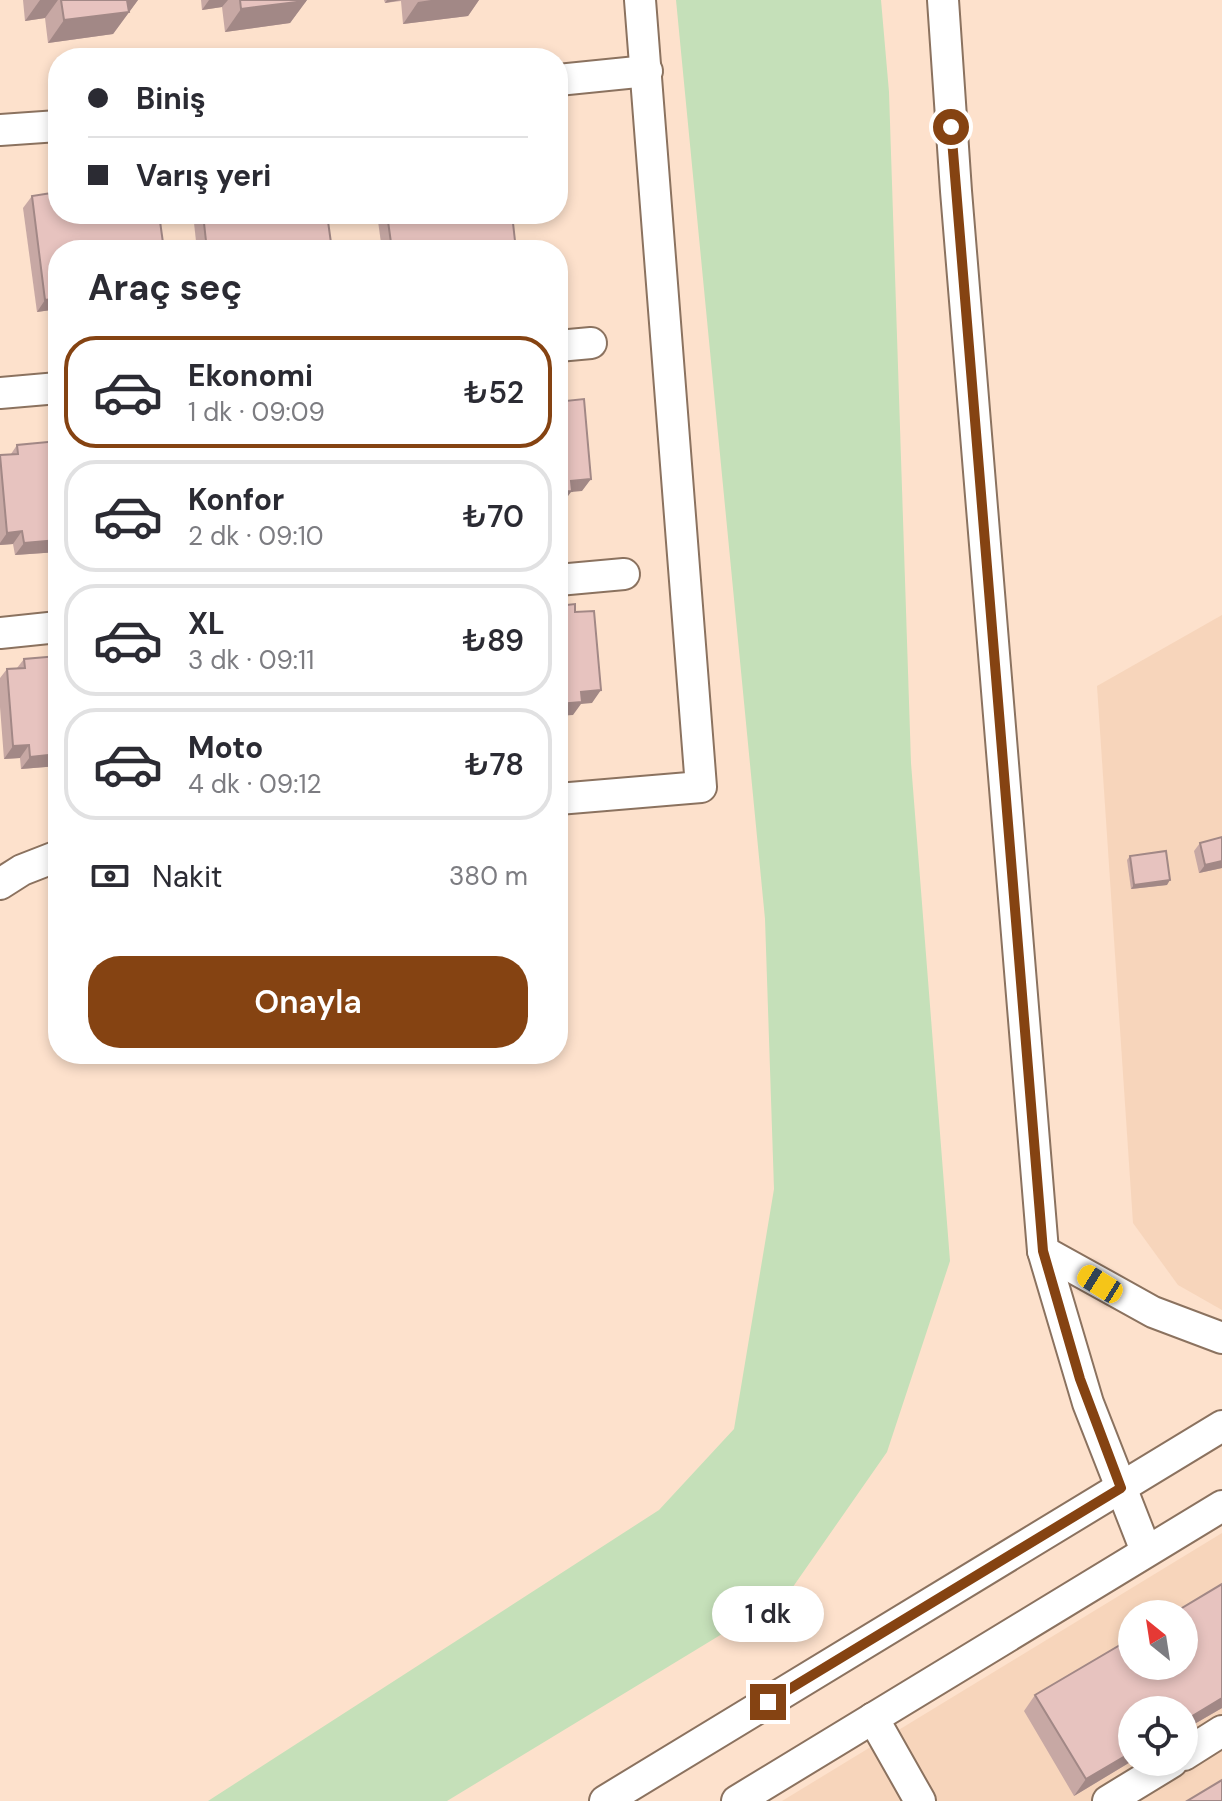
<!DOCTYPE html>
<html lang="tr">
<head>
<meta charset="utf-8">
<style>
	:root { --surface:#fff; --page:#f2f2f3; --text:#2b2b33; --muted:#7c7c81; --line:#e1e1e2; --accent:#854312 }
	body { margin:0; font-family:"DM Sans",sans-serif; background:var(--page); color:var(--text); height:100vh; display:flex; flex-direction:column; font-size:30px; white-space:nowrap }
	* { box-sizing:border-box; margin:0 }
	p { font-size:26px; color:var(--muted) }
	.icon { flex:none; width:44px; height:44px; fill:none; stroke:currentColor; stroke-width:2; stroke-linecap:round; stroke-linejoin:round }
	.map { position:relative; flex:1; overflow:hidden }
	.side { position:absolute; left:48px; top:240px; width:520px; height:824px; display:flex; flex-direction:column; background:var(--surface); border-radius:32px; box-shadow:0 4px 12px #0003 }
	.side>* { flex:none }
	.hud { position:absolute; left:48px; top:48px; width:520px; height:176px; border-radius:32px; box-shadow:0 4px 12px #0003; display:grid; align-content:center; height:176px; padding:0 40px; background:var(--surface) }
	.needle { width:52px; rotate:330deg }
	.tools { position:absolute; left:1118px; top:1600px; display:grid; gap:16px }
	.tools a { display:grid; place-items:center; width:80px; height:80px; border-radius:50%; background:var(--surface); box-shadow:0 4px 12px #0003; font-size:40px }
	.end { position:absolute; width:36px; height:36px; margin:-18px; border:10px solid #854312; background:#fff; box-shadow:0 0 0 4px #fff }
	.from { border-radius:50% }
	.bubble { position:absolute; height:56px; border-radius:28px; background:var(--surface); box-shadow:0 4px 12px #0003; font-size:26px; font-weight:600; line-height:56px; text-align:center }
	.car { position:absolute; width:24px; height:48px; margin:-24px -12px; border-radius:10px; box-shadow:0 0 6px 2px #0007; background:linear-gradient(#f5c518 24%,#345 0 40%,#f5c518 0 76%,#345 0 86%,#f5c518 0) }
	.hud b { display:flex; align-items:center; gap:28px; height:76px; font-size:30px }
	.hud b+b { border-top:2px solid var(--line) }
	.hud i { width:20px; height:20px; background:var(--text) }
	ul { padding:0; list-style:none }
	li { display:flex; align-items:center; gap:24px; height:112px; margin:0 16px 12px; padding:0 24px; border:4px solid var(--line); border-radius:32px }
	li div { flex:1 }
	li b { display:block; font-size:30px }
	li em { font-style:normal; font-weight:600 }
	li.selected { border-color:var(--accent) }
	li>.icon { width:72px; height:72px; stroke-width:1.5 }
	h2 { padding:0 40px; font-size:36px; line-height:96px }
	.pay { display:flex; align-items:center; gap:20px; height:88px; padding:0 40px; font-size:30px }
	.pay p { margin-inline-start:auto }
	.primary-button { display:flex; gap:16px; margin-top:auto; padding:16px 40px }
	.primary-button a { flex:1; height:92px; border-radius:32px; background:var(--accent); color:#fff; font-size:32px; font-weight:600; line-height:92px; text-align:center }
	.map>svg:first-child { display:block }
	.built { fill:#f7d5bb; fill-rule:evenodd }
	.green { fill:#c5e0b9 }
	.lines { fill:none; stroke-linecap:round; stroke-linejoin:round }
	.minor-casing { stroke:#8b725f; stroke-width:34 }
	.minor { stroke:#fff; stroke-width:30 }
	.wall { fill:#c7a8a4 }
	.shaded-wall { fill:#a28886 }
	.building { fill:#e7c3bf; stroke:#a28886; stroke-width:2 }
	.route { stroke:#854312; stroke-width:10 }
</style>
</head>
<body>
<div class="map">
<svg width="1222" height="1801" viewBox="0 0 1222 1801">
	<rect width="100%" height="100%" fill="#fde1cc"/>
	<!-- built -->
	<g class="built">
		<polygon points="1222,615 1222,1310 1178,1285 1133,1223 1097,686"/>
		<path d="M1222,1533V1801H782ZM1132,1614H1184V1666H1132ZM1132,1710H1184V1762H1132Z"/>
	</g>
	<!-- green -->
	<polygon class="green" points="676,0 881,0 889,92 911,763 950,1261 887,1452 788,1594 447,1801 208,1801 659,1510 734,1429 774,1189 765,919"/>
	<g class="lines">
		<defs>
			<g id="minor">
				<polyline points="943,0 956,191 1043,1251 1088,1403 1146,1551"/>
				<polyline points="558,80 647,71"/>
				<polyline points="0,130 58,126"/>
				<polyline points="558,346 591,343"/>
				<polyline points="0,393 58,388"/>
				<polyline points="558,580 624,574"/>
				<polyline points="0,633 58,627"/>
				<polyline points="558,799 701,787 640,0"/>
				<polyline points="0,884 22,870 58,856"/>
				<polyline points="1043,1251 1153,1312 1222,1338"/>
				<polyline points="873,1718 920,1801"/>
				<polyline points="1184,1755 1222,1731"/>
				<polyline points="605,1801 1222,1426"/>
				<polyline points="737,1801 1222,1506"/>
				<polyline points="1108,1801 1172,1762"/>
			</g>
		</defs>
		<!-- minor casing -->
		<use href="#minor" class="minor-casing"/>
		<!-- minor -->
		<use href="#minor" class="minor"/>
	</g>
	<!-- wall -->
	<g class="wall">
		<polygon points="23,0 138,0 113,34 48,43 45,18 25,21"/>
		<polygon points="201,0 307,0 290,23 225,32 222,7 202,10"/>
		<polygon points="384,0 479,0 468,16 403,24 401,1 385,3"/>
		<polygon points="32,196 58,250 58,309 37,312 23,208"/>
		<polygon points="193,214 327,214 332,250 197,250"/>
		<polygon points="377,214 512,214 516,250 382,250"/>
		<polygon points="58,441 58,552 15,555 13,544 0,545 0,455 11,454 17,445"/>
		<polygon points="24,659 58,766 21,769 20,758 4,759 0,707 0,678 7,669 17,668"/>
		<polygon points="1200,843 1222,868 1199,873 1194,851"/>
		<polygon points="1130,856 1167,885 1131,889 1127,860"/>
		<polygon points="1222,1584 1222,1708 1184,1730 1184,1710 1132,1761 1074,1796 1024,1711 1035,1695"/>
	</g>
	<!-- shaded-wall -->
	<g class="shaded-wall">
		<polygon points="40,0 58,0 45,18 25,21"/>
		<polygon points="122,0 138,0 113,34 48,43 64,20"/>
		<polygon points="209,0 228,0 222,7 202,10"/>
		<polygon points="291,0 307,0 290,23 225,32 241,9"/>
		<polygon points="387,0 401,0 385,3"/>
		<polygon points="431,0 479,0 468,16 403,24 418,2"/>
		<polygon points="58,298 58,309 37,312 45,300"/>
		<polygon points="591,479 582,491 571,492 563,503 558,504 558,492 571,481"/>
		<polygon points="22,531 13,544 0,545 0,543 7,533"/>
		<polygon points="58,540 58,552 15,555 24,543"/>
		<polygon points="601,690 592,703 581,704 573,715 558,716 558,704 581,692"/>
		<polygon points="29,745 20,758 4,759 13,746"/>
		<polygon points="58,754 58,766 21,769 30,757"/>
		<polygon points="1222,861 1222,868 1199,873 1205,865"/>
		<polygon points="1170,880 1167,885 1131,889 1134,885"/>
		<polygon points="1222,1698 1222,1708 1184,1730 1184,1721"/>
		<polygon points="1132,1752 1132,1761 1074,1796 1086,1779"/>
	</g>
	<!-- building -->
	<g class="building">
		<polygon points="61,0 127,0 129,12 64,20"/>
		<polygon points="240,0 305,0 305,1 241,9"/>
		<polygon points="58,192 58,214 159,214 164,250 58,250 58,298 45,300 32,196"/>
		<polygon points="203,214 327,214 332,250 207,250"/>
		<polygon points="387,214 512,214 516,250 392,250"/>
		<polygon points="565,393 566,401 584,399 591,479 571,481 572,491 558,492 558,394"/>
		<polygon points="58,441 58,540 24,543 22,531 7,533 0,455 18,454 17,445"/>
		<polygon points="575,604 575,612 594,611 601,690 581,692 582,702 558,704 558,606"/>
		<polygon points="58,656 58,754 30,757 29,745 13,746 7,669 25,668 24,659"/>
		<polygon points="1222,837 1222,861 1205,865 1200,843"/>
		<polygon points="1166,851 1170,880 1134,885 1130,856"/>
		<polygon points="1222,1584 1222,1698 1184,1721 1184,1710 1132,1710 1132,1752 1086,1779 1035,1695 1132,1638 1132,1666 1184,1666 1184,1614 1172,1614"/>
		<polygon points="1222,1780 1222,1801 1187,1801"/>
	</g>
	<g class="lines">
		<!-- route -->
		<polyline class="route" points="768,1702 1121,1488 1080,1379 1043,1251 951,127"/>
	</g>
</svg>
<div class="tools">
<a><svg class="needle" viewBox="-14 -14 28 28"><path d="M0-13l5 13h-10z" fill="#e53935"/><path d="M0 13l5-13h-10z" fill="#7c7c81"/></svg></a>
<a><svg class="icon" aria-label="locate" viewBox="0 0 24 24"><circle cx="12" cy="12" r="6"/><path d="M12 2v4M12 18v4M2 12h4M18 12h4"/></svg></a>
</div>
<i class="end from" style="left:951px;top:127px"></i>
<i class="end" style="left:768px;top:1702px"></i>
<div class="bubble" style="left:712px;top:1586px;width:112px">1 dk</div>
<i class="car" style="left:1100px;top:1284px;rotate:302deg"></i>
<div class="hud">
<b><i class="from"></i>Biniş</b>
<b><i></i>Varış yeri</b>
</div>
<section class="side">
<h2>Araç seç</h2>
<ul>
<li class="selected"><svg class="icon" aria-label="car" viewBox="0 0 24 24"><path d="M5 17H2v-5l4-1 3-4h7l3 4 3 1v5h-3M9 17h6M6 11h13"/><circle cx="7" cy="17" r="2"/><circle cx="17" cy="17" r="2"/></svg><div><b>Ekonomi</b><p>1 dk · 09:09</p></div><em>₺52</em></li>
<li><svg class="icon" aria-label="car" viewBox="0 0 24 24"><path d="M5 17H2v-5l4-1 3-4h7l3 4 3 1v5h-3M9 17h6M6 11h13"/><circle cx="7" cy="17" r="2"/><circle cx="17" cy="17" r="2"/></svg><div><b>Konfor</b><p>2 dk · 09:10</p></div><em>₺70</em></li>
<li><svg class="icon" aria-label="car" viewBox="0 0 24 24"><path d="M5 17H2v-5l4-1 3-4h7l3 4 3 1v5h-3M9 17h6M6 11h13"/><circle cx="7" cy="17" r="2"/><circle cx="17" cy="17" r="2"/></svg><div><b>XL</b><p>3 dk · 09:11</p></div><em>₺89</em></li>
<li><svg class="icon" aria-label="car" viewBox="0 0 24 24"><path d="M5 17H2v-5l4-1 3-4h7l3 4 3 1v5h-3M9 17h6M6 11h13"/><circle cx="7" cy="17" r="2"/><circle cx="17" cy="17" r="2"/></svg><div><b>Moto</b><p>4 dk · 09:12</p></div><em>₺78</em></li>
</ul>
<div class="pay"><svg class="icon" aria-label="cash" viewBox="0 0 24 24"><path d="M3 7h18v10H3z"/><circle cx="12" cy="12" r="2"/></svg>Nakit<p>380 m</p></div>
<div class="primary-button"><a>Onayla</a></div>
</section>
</div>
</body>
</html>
